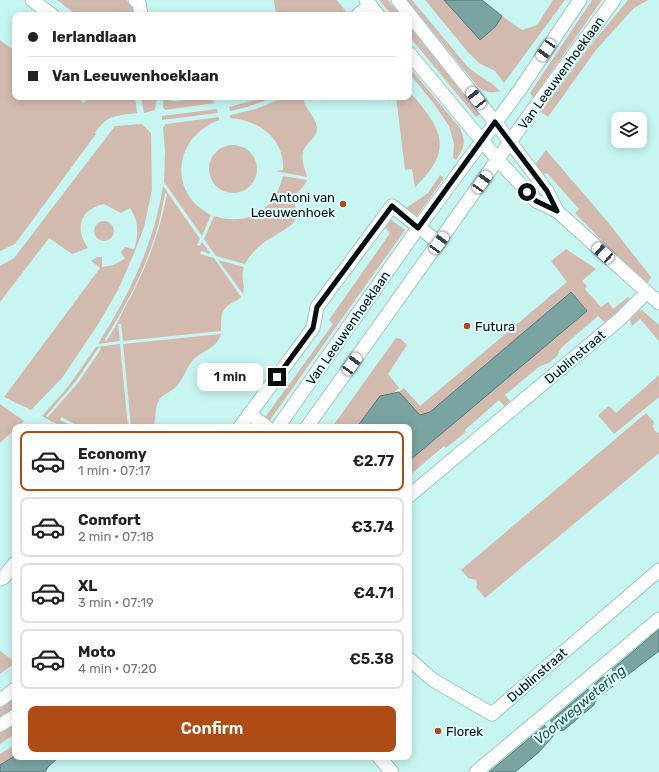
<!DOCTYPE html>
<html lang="en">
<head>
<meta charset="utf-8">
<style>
	:root { --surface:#fff; --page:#f2f2f2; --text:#222; --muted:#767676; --line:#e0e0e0; --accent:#af4c15 }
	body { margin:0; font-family:Rubik,sans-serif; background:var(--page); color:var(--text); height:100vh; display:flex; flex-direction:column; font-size:15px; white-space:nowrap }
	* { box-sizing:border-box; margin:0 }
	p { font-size:13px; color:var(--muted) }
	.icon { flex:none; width:22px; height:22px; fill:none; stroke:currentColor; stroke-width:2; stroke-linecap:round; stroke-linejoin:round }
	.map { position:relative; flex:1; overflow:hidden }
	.panel { position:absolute; left:12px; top:424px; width:400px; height:336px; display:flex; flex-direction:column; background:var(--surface); border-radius:8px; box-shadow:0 2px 10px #0003 }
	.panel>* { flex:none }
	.top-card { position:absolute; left:12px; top:12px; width:400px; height:88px; border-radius:8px; box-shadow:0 2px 10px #0003; display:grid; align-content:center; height:88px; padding:0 16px; background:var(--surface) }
	.fabs { position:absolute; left:611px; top:112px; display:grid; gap:8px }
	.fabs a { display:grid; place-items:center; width:36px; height:36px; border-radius:8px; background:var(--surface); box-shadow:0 2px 10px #0003; font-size:20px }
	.end { position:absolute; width:18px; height:18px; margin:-9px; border:5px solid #010f0e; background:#fff; box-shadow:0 0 0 2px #fff }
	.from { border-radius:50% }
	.bubble { position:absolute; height:28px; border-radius:8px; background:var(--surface); box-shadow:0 2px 10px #0003; font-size:13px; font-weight:600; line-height:28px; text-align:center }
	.car { position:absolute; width:12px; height:24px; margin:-12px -6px; border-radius:5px; box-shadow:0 0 3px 1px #0007; background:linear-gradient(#fff 24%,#345 0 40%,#fff 0 76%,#345 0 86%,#fff 0) }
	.top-card b { display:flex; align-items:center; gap:14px; height:38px; font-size:15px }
	.top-card b+b { border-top:1px solid var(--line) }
	.top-card i { width:10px; height:10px; background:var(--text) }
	ul { padding:7px 0 0; list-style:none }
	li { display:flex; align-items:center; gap:12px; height:60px; margin:0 8px 6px; padding:0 8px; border:2px solid var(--line); border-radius:8px }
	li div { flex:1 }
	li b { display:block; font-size:15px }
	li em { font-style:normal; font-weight:600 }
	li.on { border-color:var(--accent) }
	li>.icon { width:36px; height:36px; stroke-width:1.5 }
	.button { display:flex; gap:8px; margin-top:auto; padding:8px 16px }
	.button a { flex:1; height:46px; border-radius:8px; background:var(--accent); color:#fff; font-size:16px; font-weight:600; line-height:46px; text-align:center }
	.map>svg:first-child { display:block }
	.green { fill:#d3baaf; fill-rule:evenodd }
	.water { fill:#79a4a1; stroke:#557775 }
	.pier { fill:#c7f6f2 }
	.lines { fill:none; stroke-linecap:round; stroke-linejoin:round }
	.minor-casing { stroke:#9bc8c5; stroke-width:15 }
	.minor { stroke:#fff; stroke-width:13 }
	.route { stroke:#010f0e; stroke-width:5 }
	.poi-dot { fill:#af4c15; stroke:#e3fffd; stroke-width:1.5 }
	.labels { text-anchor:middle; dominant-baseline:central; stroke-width:4; stroke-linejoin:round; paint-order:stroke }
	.street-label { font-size:13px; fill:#010f0e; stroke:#e3fffd }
	.poi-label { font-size:13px; fill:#010f0e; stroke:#e3fffd; text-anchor:start }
	.water-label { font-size:14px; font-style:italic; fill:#175451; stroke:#e3fffd }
</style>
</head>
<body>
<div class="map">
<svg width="659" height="772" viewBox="0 0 659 772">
	<rect width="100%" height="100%" fill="#c7f6f2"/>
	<!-- green -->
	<g class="green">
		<polygon points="57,0 126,0 135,11 136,15 77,15"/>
		<polygon points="274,0 337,0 346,12 343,15 276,15"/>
		<polygon points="379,0 388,0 400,15 392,15"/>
		<path d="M407,0H412L467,66C477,76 490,80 500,91C490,94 486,92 478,87Z"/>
		<polygon points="425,0 444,0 480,40 496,26 502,16 522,30 537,25 553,0 565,0 504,83 495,71 479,63 467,51"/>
		<polygon points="592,0 602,0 533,98 530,93"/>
		<polygon points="628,0 648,0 634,8 596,50 548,117 541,112 590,46"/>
		<polygon points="409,26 480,114 476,117 409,36"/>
		<path d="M0,40L15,51V97H76L84,103L89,97H135L137,113C116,116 108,114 95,133L96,134L15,244L0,251Z"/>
		<path d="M409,67L460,128C466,143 465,147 456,160L453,158L454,144L449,126L434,104L409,73Z"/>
		<path d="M409,91C424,109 448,133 437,158C433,169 422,179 415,188L412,169L405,170L396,97H409Z"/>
		<polygon points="141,97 157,97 155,110 144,113"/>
		<polygon points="266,97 276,97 247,107 230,111 229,107"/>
		<path d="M286,97H303C304,109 316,116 317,128C318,138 305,143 303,152C301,161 305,169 307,177L275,171L283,170C285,139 259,120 230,118V115L256,109Z"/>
		<path d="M164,98C180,108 202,90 215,103L165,110L163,107Z"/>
		<polygon points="217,109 218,113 162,120 162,116"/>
		<path d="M219,117V120C174,137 167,192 211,215L202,236L164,182L165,151L163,127L166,124Z"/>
		<path d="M142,124L151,133L152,190L144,227L135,251L118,290L97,326L62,378L31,410L4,397L100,268L91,261L97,257H102V267L113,265L125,259L121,252L125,247L134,249C139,234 139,222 130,208L121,213L104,204C80,209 74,228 88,248L72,254L49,238L0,302V266L14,258L115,126Z"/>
		<circle cx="233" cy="169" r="24"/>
		<polygon points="546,150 607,221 651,277 647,284 605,244 575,213 579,209 547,173 542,176 534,166"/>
		<polygon points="440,175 444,178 417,216 406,208 428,193"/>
		<path d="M283,176L307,180C305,187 297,190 295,198C293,206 300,215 294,222C288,229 278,233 271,238C260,244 251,253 245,264L216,256L204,239L214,216C248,227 275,210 283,176Z"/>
		<path d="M163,186L200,239L197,245L200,246L202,242L211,254L201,251L200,254L214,258L241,297C238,301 234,301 230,304C219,311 222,320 221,331L123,341L121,324H118L120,341L98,344C129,295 154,244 163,186ZM165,193L167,194C159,236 144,274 123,311C118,321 113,332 106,341L105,339C127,305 147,266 158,226C161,215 163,204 165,193Z"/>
		<polygon points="390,219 405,230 265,427 258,427 333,324 329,320 390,233 384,226"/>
		<circle cx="104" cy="231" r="10"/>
		<polygon points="566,249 596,269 582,281 587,286 585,289 601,307 608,302 613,309 628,297 630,300 610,323 605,323 598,316 561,348 557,356 549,363 540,366 505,395 510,401 504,406 499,400 465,430 466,432 446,448 444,446 409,476 409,461 587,311 570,292 430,413 420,415 399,392 404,388 420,406 567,282 551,261"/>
		<path d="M218,260L244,267C240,277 246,285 243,294Z"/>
		<polygon points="642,310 659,325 659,341 640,319 632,326 630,320 636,312"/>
		<path d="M221,334C217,348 204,350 194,359C186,367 184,379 176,387C171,392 163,394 159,400C154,409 157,418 153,427H131L123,344Z"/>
		<polygon points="396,338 401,339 407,345 388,374 399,388 393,393 380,396 357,427 332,427"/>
		<path d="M120,344L128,427H80L62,417L60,420L74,427H62L42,416L67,388L96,347ZM99,347L101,349L78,383L48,417L46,416L76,381Z"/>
		<polygon points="659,375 659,397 614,434 598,415 609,406 616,413"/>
		<polygon points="0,404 24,421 17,427 15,427 15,429 0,443"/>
		<polygon points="646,413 654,422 653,427 655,431 659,433 659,453 485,598 476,587 477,584 476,580 468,578 461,570"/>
		<polygon points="0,651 15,662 15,663 0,674"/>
		<polygon points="15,698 15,712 0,722 0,708"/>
		<polygon points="15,722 15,734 0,744 0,732"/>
		<polygon points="15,745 15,756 0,765 0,754"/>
	</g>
	<!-- water -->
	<g class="water">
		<polygon points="444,0 482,0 502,16 496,26 480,40"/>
		<polygon points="571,292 587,311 409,461 409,427 357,427 380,396 399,392 420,415 430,412"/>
		<polygon points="659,629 659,651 596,699 594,705 564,730 559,731 555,734 538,753 515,772 489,772 629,655"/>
		<polygon points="15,756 15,757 59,757 48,767 45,772 0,772 0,765"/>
	</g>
	<!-- pier -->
	<g class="pier">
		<polygon points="612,667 612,672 622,683 615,688 606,677 602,676"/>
		<polygon points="593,683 603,696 598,700 588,688"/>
		<polygon points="549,720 561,733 555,737 544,724"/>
	</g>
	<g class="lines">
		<defs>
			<g id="minor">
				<polyline points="32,0 52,15"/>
				<polyline points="135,0 139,3 141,15"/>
				<polyline points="366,0 378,15"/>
				<polyline points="398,0 495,122 547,191 557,211"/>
				<polyline points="358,15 370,5"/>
				<polyline points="409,53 498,160 536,201 557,211 659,303"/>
				<polyline points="249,414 267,427"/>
				<polyline points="240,427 313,328 317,307 392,206 439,243"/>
				<polyline points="278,427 418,228 521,88 580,0"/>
				<polyline points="307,427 527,118 614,0"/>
				<polyline points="409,496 620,319 647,292"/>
				<polyline points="0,579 3,578 15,563"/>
				<polyline points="409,659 433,680 492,714 659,570"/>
				<polyline points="0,700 15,689"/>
				<polyline points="0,725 15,716"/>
				<polyline points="379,757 392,772"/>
				<polyline points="476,772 659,619"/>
			</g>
		</defs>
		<!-- minor casing -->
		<use href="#minor" class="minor-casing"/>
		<!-- minor -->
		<use href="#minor" class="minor"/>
	</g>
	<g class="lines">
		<!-- route -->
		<polyline class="route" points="277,377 313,328 317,307 392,206 418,228 495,122 547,191 557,211 536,201 527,192"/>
	</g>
	<!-- markers -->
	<g class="poi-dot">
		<circle cx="343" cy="204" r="4"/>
		<circle cx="467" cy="326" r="4"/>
		<circle cx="438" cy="731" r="4"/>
	</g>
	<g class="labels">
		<!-- street labels -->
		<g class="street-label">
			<text transform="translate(561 73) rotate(-54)">Van Leeuwenhoeklaan</text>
			<text transform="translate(348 328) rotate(-55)">Van Leeuwenhoeklaan</text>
			<text transform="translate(575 357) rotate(-40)">Dublinstraat</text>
			<text transform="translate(537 675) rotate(-41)">Dublinstraat</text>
		</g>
		<!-- poi labels -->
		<g class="poi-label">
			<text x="335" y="197" text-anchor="end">Antoni van<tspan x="335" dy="15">Leeuwenhoek</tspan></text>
			<text x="475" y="326">Futura</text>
			<text x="446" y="731">Florek</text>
		</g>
		<!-- water labels -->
		<g class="water-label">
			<text transform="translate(580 705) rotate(-40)">Voorwegwetering</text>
		</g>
	</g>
</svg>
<div class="fabs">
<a><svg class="icon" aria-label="layers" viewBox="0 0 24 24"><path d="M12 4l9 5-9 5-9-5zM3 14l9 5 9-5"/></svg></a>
</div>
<i class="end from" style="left:527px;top:192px"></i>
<i class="end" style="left:277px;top:377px"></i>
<div class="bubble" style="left:197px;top:363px;width:66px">1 min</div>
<i class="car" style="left:546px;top:50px;rotate:214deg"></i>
<i class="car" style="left:476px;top:98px;rotate:322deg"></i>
<i class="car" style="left:482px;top:182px;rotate:35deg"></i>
<i class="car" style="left:439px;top:243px;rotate:36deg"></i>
<i class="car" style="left:603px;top:253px;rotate:312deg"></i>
<i class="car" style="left:352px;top:364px;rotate:36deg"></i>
<div class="top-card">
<b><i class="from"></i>Ierlandlaan</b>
<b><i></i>Van Leeuwenhoeklaan</b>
</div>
<section class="panel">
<ul>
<li class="on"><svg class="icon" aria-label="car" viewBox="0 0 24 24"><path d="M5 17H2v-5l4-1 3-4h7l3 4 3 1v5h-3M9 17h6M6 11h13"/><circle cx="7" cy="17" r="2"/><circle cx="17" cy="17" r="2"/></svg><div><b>Economy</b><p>1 min · 07:17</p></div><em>€2.77</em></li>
<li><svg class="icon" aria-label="car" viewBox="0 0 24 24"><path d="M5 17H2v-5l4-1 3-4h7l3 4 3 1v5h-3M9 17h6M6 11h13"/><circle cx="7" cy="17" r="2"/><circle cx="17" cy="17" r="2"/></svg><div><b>Comfort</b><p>2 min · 07:18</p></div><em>€3.74</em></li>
<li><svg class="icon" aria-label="car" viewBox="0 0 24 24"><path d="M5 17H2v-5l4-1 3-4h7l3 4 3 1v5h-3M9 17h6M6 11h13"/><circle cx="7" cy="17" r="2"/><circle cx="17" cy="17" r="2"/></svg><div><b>XL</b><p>3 min · 07:19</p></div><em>€4.71</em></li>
<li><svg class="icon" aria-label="car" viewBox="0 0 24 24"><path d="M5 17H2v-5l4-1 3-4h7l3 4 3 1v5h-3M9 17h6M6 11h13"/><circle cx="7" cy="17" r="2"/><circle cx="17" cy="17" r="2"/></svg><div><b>Moto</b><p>4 min · 07:20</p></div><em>€5.38</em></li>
</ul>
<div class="button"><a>Confirm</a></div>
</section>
</div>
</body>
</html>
